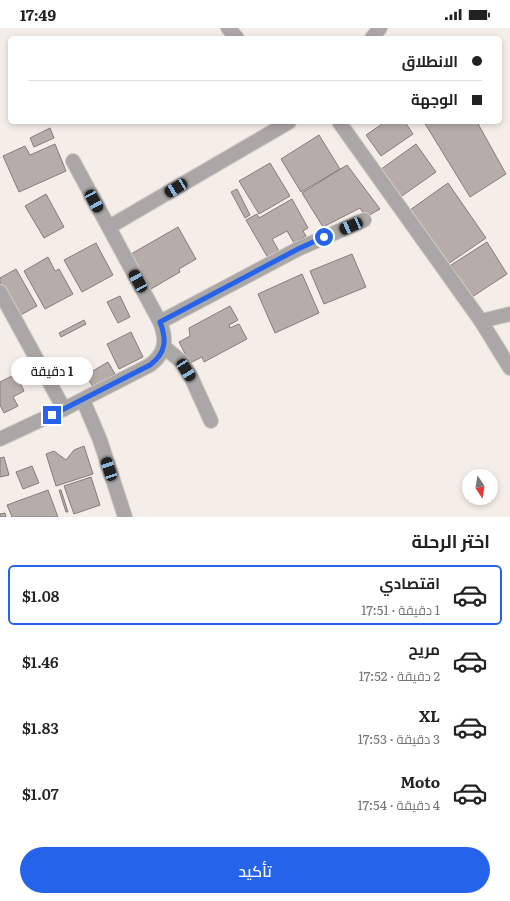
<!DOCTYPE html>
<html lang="ar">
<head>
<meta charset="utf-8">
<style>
	:root { --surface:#fff; --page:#f2f2f2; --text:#222; --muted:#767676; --line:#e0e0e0; --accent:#2563eb }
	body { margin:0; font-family:Literata,Cairo,serif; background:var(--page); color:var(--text); direction:rtl; height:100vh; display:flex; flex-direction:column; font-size:15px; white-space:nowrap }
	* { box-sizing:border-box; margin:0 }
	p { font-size:13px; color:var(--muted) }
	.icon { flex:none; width:22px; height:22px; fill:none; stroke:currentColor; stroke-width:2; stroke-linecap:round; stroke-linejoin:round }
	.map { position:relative; height:489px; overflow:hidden; direction:ltr }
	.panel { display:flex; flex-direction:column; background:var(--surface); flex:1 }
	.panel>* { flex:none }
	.guide { position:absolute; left:8px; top:8px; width:494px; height:88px; border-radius:6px; box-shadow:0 2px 6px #0003; direction:rtl; display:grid; align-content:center; height:88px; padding:0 20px; background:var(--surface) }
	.needle { width:26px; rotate:168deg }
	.tools { position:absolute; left:462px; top:441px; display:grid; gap:8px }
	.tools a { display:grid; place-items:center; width:36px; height:36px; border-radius:50%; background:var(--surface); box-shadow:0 2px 6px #0003; font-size:20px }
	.end { position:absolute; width:18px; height:18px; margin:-9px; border:5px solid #2563eb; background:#fff; box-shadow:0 0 0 2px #fff }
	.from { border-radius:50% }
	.bubble { position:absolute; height:28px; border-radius:14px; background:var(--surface); box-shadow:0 2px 6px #0003; font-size:13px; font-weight:600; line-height:28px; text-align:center; direction:rtl }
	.car { position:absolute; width:12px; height:24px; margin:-12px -6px; border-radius:5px; box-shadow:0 0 3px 1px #0007; background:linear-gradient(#222 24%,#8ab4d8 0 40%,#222 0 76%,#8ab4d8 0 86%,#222 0) }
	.guide b { display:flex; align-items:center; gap:14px; height:38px; font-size:15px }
	.guide b+b { border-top:1px solid var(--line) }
	.guide i { width:10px; height:10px; background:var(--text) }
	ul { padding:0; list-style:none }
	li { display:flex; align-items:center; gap:12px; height:60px; margin:0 8px 6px; padding:0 12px; border:2px solid transparent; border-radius:6px }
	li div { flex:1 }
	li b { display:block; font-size:15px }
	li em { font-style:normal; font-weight:600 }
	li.active { border-color:var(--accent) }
	li>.icon { width:36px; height:36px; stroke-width:1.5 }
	h2 { padding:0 20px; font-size:18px; line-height:48px }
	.action { display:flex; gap:8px; margin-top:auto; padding:8px 20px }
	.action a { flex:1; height:46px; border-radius:24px; background:var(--accent); color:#fff; font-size:16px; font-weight:600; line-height:46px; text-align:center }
	.status { display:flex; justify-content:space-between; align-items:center; height:28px; padding:0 20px; background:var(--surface); direction:ltr }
	.status svg { height:11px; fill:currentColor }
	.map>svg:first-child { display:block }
	.building { fill:#b6adaa; stroke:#867d7a }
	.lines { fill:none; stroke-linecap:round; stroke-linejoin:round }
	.minor-casing { stroke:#d1cbc6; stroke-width:16 }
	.minor { stroke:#aba7a7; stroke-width:14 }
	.route { stroke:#2563eb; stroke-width:5 }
</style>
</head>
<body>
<div class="status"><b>17:49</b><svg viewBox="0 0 49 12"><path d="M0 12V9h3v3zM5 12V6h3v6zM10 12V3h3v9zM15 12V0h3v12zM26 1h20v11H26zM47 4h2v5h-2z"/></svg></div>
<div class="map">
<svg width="510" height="489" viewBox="0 0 510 489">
	<rect width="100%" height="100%" fill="#f5eee8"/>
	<!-- building -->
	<g class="building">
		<polygon points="385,94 405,94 413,106 381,128 366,107"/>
		<polygon points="424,94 477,94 506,146 470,169"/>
		<polygon points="50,100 54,110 34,119 30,110"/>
		<polygon points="319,107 340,141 301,164 281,131"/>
		<polygon points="55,116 66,143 19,164 3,128 25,118 30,127"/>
		<polygon points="416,116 436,144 399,170 380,142"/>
		<polygon points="270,135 290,168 259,186 239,153"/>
		<polygon points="347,137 380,181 366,189 360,180 323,199 302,165"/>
		<polygon points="448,155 486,210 448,236 410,182"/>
		<polygon points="237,161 250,187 245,190 231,164"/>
		<polygon points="46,166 64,199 44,210 25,178"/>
		<polygon points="292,171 308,200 303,203 306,208 294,215 287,203 272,211 279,223 268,230 246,192 257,186 259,190"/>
		<polygon points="178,199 196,231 179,241 180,244 151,261 131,226"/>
		<polygon points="487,214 507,246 472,269 451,237"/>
		<polygon points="96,215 113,247 82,264 64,232"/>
		<polygon points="352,226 366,259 324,276 310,243"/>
		<polygon points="48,229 55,243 59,241 73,266 45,281 24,243"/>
		<polygon points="16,241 37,278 17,289 0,260 0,250"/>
		<polygon points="302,246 319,285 275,305 258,266"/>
		<polygon points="120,268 130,289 118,295 107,274"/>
		<polygon points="230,278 238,292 229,297 230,300 239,296 247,311 204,334 202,329 190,335 179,314 190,308 189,300"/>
		<polygon points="84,292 86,296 61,309 59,305"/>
		<polygon points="131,304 143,329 119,341 107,316"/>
		<polygon points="108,334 115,346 93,359 86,347"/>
		<polygon points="16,346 24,363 13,369 18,378 4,385 0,377 0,354"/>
		<polygon points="84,418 93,446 56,458 46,426 54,423 66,432 74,422"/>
		<polygon points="4,429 9,447 0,449 0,430"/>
		<polygon points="32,438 39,455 23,461 16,444"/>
		<polygon points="91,449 100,477 74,486 64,458"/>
		<polygon points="48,462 58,489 12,489 7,477"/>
		<polygon points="59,462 61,462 68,484 66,484"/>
		<polygon points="5,485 6,489 0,489 0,486"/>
	</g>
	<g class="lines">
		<defs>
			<g id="minor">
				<polyline points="228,0 237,10"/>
				<polyline points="372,10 380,0"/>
				<polyline points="339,94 481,293 510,340"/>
				<polyline points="109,199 289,94"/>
				<polyline points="0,264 64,381"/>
				<polyline points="481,293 510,286"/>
				<polyline points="160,294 298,221 364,192"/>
				<polyline points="164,319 182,334 191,349 211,393"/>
				<polyline points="83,372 100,412 125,489"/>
				<path d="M0,411L64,381L150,337C166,325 167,312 160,294L73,133"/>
			</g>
		</defs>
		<!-- minor casing -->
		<use href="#minor" class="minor-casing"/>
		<!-- minor -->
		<use href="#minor" class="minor"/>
	</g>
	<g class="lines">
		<!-- route -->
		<path class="route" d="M52,387L150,337C166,325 167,312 160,294L298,221L324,209"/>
	</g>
</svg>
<div class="tools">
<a><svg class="needle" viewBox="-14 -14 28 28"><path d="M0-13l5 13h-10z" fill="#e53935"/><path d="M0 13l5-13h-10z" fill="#767676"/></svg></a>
</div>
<i class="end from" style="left:324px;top:209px"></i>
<i class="end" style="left:52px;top:387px"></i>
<div class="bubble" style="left:11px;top:329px;width:82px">1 دقيقة</div>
<i class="car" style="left:176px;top:160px;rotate:239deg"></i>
<i class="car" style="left:94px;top:173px;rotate:151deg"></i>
<i class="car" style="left:351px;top:198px;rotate:246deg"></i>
<i class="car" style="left:138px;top:253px;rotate:331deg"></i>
<i class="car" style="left:186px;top:342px;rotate:147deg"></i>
<i class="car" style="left:109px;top:441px;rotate:342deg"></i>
<div class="guide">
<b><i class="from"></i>الانطلاق</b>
<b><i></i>الوجهة</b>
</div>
</div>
<section class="panel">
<h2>اختر الرحلة</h2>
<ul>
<li class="active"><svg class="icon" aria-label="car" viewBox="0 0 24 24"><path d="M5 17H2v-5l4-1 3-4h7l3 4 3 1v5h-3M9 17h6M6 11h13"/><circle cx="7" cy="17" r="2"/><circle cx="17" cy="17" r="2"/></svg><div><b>اقتصادي</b><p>1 دقيقة · 17:51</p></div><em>$1.08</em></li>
<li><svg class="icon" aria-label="car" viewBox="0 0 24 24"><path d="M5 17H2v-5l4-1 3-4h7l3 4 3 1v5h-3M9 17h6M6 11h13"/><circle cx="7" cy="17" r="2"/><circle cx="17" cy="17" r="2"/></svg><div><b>مريح</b><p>2 دقيقة · 17:52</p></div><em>$1.46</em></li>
<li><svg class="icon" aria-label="car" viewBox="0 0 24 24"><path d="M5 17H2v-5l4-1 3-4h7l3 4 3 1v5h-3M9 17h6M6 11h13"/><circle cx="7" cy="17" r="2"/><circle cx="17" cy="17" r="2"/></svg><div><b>XL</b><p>3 دقيقة · 17:53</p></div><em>$1.83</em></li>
<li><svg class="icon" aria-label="car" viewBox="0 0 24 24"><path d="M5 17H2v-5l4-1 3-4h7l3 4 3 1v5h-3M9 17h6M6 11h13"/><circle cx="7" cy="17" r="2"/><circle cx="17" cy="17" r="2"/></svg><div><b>Moto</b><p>4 دقيقة · 17:54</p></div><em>$1.07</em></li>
</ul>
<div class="action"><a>تأكيد</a></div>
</section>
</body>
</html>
